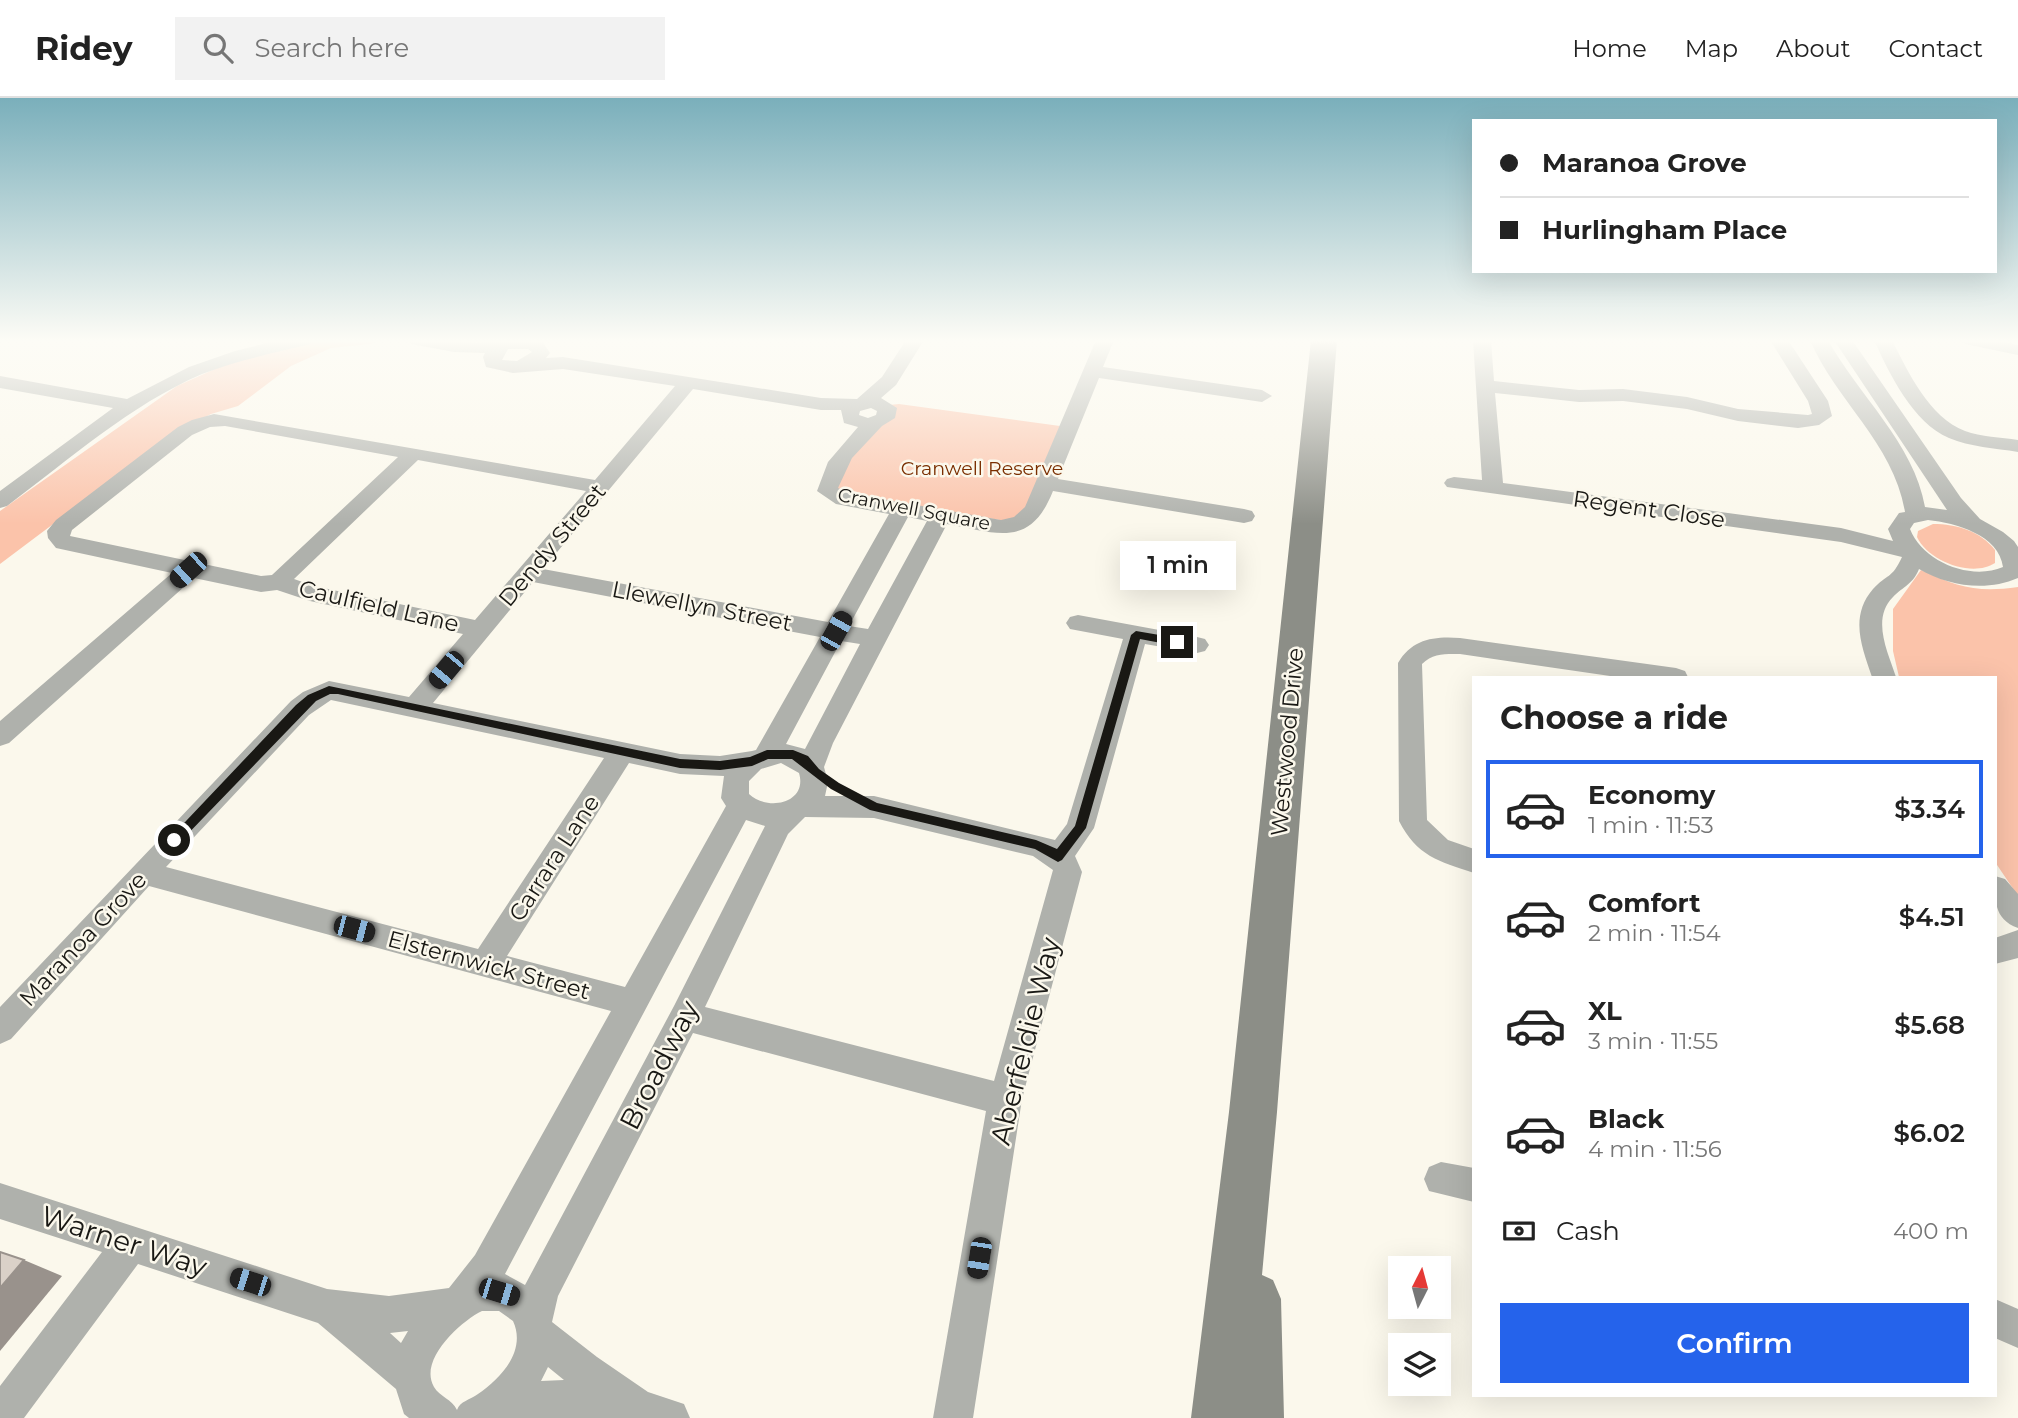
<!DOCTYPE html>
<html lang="en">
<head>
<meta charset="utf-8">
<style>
	:root { --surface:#fff; --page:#f2f2f2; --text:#222; --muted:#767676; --line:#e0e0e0; --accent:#2563eb }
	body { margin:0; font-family:Montserrat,sans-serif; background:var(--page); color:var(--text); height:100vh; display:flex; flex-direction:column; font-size:26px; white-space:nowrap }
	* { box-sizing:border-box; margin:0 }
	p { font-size:23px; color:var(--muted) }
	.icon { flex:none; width:38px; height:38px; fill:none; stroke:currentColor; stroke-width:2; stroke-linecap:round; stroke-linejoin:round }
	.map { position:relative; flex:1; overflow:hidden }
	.drawer { position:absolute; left:1472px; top:578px; width:525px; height:721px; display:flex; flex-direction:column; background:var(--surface); border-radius:0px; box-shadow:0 7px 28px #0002 }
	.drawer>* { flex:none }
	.guide { position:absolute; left:1472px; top:21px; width:525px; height:154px; border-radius:0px; box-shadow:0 7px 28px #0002; display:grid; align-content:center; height:154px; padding:0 28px; background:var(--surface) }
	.needle { width:46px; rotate:6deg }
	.controls { position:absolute; left:1388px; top:1158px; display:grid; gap:14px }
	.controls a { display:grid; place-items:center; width:63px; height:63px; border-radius:0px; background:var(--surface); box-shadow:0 7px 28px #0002; font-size:35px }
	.end { position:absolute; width:32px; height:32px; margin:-16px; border:9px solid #191814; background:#fff; box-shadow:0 0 0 4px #fff }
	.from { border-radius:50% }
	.bubble { position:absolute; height:49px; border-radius:0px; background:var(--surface); box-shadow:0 7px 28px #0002; font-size:23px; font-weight:600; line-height:49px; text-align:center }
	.car { position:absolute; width:21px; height:42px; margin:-21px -10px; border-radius:9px; box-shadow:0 0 5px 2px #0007; background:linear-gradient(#222 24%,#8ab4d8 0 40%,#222 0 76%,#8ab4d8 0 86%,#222 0) }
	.guide b { display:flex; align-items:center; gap:24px; height:66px; font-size:26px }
	.guide b+b { border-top:2px solid var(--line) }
	.guide i { width:18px; height:18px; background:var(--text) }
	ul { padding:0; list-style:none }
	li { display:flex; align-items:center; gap:21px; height:98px; margin:0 14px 10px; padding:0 14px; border:4px solid transparent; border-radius:0px }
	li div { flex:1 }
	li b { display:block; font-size:26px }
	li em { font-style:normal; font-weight:600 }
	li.on { border-color:var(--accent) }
	li>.icon { width:63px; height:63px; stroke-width:1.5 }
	h2 { padding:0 28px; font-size:32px; line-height:84px }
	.pay { display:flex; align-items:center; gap:18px; height:77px; padding:0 28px; font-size:26px }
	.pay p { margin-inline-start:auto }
	.button { display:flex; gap:14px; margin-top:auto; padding:14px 28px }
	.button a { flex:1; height:80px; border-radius:0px; background:var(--accent); color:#fff; font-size:28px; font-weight:600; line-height:80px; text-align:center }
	header { display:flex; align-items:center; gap:42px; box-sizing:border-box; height:98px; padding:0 35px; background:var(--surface); border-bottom:2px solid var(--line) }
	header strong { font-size:33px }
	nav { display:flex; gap:38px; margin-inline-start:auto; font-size:24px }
	.search { width:490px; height:63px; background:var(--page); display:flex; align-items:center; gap:18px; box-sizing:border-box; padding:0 24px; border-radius:0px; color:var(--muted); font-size:26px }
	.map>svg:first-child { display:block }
	.green { fill:#fbc3aa }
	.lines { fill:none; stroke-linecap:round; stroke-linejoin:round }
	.street { fill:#afb1ac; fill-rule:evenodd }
	.secondary { fill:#8c8e87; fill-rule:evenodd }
	.shaded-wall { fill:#99928c }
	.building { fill:#dad1c8; stroke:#99928c; stroke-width:2 }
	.route { fill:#191814 }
	.labels { text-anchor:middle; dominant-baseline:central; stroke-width:5; stroke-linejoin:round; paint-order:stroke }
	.far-park-label { font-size:19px; fill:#7a2e00; stroke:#fbf8ec }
	.far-street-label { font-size:19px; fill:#191814; stroke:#fbf8ec }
	.street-label { font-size:23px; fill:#191814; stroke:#fbf8ec }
	.near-street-label { font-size:28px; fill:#191814; stroke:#fbf8ec }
</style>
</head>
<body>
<header>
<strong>Ridey</strong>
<div class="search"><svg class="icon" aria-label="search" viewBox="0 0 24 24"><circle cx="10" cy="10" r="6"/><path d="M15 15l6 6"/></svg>Search here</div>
<nav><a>Home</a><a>Map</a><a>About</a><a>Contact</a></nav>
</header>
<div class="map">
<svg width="2018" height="1320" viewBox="0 0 2018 1320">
	<rect width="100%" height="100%" fill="#fbf8ec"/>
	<!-- green -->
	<g class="green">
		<polygon points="261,242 381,242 370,246 331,250 291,268 238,308 211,316 173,336 0,466 0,413 177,288 224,267 256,257 264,244"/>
		<polygon points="899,306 1060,328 1025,414 1012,424 836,395 835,385 865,338 894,319 889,307"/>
		<path d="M1933,426C1957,426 1980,433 1995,452V465C1972,480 1928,463 1917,439L1918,433Z"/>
		<path d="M1921,472C1958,489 1977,495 2018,489V798L1995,764V579H1899L1893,553V511Z"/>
	</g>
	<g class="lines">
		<!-- street -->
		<g class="street">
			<path d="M278,242H313L310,246C274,255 238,262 202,276C130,307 70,361 7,408L0,410V393L113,310L0,290V278L127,301L189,269L235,253Z"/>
			<path d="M408,242L477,245L536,242L542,243L550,255L546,260L563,259L821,300L857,301L882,279L906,242H924L896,287L881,300L897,310L895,320L882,328L852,360L838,390L849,395L1001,422L1014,419L1025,409L1096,242H1114L1103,269L1262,292L1272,298L1262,304L1099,280L1058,381L1244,411L1252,413L1255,418L1252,423L1244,425L1053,393C1030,451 997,435 947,426L833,645L824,669L828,684L825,698H874L1055,742L1067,726L1123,541L1070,531L1066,525L1070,519L1078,517L1197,539L1205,541L1209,547L1205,553L1197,555L1145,546L1094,730L1075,758L1082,774L1022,1001L973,1320H933L986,1013L693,935L558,1198L552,1224L597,1259L648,1294L684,1306L690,1320H409L404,1316L396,1291L318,1225L138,1166L24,1320H0V1288L102,1154L0,1121V1085L327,1191L389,1198L449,1190L475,1157L611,913L149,788L11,941L0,946V909L291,603L303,594L329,583L409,599L463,536L310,503L277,492L261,494L194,480L9,645L0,648V623L172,475L56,450L48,440L47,433L56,422L178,329L192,322L214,316L595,382L675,288L563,271L513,275L486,269L483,259L485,255L454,254L411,246ZM508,251H528L532,254L517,263L502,262ZM693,291L821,312H841L844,325L858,329L828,364L817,393L836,406L889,416L828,524L543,471ZM871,310L877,313L876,317L868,320L859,317L860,313ZM225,328L398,359L272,477L261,478L70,438L72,432L192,337L210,329ZM418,362L586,393L475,522L314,488L294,481ZM908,419L927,423L868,531L849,528ZM533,484L820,539L756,652L752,653L720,658L680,656L433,605ZM841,543L860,546L805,651L786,646ZM331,602L604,660L478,851L166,769L309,617ZM629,665L680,676L724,678L721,700L726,708L625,889L507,858ZM781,665L799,675C808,705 768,714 749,696V683L761,671ZM805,719L874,720L1033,758L1053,772L994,983L705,909L788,736ZM746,722L765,728L674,908L525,1187L505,1176ZM482,1213H499L513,1223C527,1253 500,1281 478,1296C470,1302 460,1303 457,1312C452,1301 440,1299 434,1289C418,1262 461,1223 482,1213ZM408,1233L401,1245L390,1235ZM548,1269L564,1282L541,1283Z"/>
			<path d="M1473,242H1491L1494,283L1579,292L1623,291L1687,299L1738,311L1808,317L1812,316L1808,303L1770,242H1788L1828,303L1832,318L1819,327L1798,330L1738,323L1687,311L1623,303L1579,304L1495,295L1503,385L1841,430L1893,443L1888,431L1899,415L1905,414C1894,346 1836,303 1810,242H1828C1858,297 1914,345 1925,409L1947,412L1834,242H1852L1961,400L1980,421L2003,434L2014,443L2018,449V480C1986,494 1948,488 1919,471C1913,486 1904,488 1893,499C1871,521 1888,554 1896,579H1872C1862,549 1849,519 1873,491C1887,476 1892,481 1902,459L1841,444L1447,389L1444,385L1447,381L1454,379L1482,382ZM1928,422C1956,425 1999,437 2003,469C1971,483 1923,464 1910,431L1914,425Z"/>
			<path d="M1874,242H1892C1908,274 1929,319 1965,333C1981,339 2001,339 2018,342V354C1995,350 1970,349 1949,340C1913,325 1889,275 1874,242Z"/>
			<polygon points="1962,242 1994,242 2018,247 2018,257 1965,246"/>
			<path d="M1460,540L1676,570L1685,573L1688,579H1617L1460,556C1445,556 1433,555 1422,566L1427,722L1448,742L1474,751V775C1438,763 1417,758 1399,723L1398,565C1412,541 1434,538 1460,540Z"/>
			<path d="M1995,778L2005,781L2018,796V830C1993,821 1995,801 1995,778Z"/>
			<polygon points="2018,832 2018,860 1995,866 1995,840"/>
			<polygon points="1441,1064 1474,1070 1474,1104 1429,1093 1424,1081 1429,1069"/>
			<polygon points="1995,1201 2018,1211 2018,1250 1995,1240"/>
		</g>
		<!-- secondary -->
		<polygon class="secondary" points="1311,242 1337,242 1277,1014 1262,1177 1273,1182 1281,1201 1284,1320 1191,1320 1229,1014"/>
	</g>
	<!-- shaded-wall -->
	<polygon class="shaded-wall" points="24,1162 62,1178 0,1253 0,1190"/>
	<!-- building -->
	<polygon class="building" points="0,1154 24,1162 0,1190"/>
	<!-- sky -->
	<linearGradient id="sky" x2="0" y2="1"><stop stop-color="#7aafbb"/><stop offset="0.57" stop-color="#fdfcf6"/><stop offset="1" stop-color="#fdfcf6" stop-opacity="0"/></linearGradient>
	<rect width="2018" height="426" fill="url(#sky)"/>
	<!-- route -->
	<polygon class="route" points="1136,533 1177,540 1182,544 1177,548 1140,541 1086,730 1062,762 1058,764 1035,751 870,712 831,691 792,661 768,661 752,668 720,672 680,670 338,596 330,596 316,603 179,745 174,747 168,742 296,607 308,597 329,588 680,661 720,663 750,659 767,652 793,652 808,658 819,671 839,685 877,705 1036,742 1057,751 1075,728 1131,537"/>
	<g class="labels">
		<!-- far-park labels -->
		<g class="far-park-label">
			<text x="982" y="370">Cranwell Reserve</text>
		</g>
		<!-- far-street labels -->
		<g class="far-street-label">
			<text transform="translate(914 411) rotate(11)">Cranwell Square</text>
		</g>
		<!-- street labels -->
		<g class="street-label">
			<text transform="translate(1649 411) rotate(8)">Regent Close</text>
			<text transform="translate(552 447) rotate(-50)">Dendy Street</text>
			<text transform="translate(379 508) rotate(13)">Caulfield Lane</text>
			<text transform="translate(702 508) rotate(11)">Llewellyn Street</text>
			<text transform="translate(1287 644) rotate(-85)">Westwood Drive</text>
			<text transform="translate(554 760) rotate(-57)">Carrara Lane</text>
			<text transform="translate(83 841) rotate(-47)">Maranoa Grove</text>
			<text transform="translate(489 867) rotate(15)">Elsternwick Street</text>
		</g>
		<!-- near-street labels -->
		<g class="near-street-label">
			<text transform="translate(1025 943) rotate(-76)">Aberfeldie Way</text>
			<text transform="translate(659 967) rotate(-63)">Broadway</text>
			<text transform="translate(124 1143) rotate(18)">Warner Way</text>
		</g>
	</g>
</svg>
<div class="controls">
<a><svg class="needle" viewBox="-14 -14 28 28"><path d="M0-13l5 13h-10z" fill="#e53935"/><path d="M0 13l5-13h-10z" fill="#767676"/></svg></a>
<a><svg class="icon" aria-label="layers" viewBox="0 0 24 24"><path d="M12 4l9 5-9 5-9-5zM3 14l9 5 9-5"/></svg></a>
</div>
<i class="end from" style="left:174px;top:742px"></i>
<i class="end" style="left:1177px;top:544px"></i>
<div class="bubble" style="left:1120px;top:443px;width:116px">1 min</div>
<i class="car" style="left:188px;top:472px;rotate:228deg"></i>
<i class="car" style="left:836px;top:533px;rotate:29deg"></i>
<i class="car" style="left:446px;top:572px;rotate:220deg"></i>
<i class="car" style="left:354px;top:831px;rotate:105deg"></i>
<i class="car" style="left:979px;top:1160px;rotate:189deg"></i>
<i class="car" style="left:250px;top:1184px;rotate:288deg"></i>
<i class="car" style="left:499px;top:1194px;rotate:107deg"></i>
<div class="guide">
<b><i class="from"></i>Maranoa Grove</b>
<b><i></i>Hurlingham Place</b>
</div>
<section class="drawer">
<h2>Choose a ride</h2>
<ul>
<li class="on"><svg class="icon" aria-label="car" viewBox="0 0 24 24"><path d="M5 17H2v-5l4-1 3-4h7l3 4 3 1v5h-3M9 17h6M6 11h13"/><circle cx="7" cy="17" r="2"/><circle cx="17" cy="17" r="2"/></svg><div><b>Economy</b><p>1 min · 11:53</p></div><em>$3.34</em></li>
<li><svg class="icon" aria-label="car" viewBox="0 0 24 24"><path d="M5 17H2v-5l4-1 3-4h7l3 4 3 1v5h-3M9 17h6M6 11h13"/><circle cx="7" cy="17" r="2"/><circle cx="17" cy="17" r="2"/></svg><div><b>Comfort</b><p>2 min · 11:54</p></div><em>$4.51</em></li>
<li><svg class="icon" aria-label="car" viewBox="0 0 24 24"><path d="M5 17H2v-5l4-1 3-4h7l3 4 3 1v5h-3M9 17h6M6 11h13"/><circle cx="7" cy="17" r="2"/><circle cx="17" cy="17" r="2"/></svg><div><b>XL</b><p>3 min · 11:55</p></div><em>$5.68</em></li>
<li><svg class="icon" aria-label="car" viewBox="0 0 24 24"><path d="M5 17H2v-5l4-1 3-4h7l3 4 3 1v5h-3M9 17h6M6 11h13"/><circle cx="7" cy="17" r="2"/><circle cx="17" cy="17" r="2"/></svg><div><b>Black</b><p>4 min · 11:56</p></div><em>$6.02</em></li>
</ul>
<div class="pay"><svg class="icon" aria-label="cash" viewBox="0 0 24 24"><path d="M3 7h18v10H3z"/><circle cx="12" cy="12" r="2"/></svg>Cash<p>400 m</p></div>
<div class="button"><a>Confirm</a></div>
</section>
</div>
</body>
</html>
